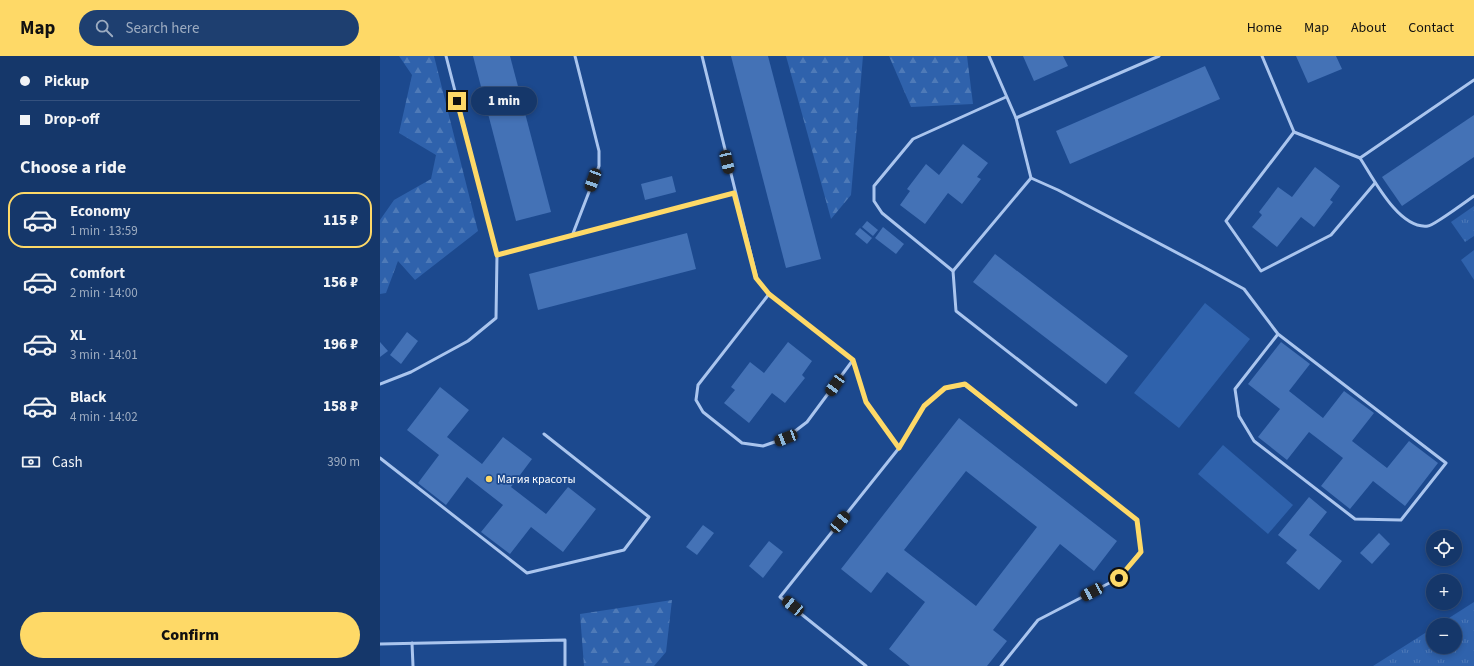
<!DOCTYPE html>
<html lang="en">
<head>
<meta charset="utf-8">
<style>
	:root { --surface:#15376a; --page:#1e3f70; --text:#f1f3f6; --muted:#9dacc1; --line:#34517e; --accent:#fed967 }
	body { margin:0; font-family:"Source Sans 3",sans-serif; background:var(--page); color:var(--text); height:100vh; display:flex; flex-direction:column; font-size:15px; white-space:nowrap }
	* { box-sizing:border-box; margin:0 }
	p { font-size:13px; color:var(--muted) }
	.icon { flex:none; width:22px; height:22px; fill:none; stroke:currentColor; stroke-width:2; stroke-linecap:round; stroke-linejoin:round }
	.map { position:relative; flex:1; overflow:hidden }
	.side { display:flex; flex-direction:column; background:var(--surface); width:380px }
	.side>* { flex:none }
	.banner { display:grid; align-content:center; height:88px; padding:0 20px; background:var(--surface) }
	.controls { position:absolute; left:1046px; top:474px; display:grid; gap:8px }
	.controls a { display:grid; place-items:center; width:36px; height:36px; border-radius:50%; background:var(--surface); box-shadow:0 2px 6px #0003,0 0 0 1px var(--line); font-size:20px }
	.end { position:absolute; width:18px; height:18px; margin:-9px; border:5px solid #fed967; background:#111; box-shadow:0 0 0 2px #111 }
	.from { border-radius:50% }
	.bubble { position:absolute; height:28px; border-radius:14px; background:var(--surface); box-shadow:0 2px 6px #0003,0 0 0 1px var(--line); font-size:13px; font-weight:800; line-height:28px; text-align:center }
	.car { position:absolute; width:12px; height:24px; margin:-12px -6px; border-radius:5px; box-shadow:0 0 3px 1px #0007; background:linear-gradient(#222 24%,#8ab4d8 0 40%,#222 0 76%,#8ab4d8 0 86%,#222 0) }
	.banner b { display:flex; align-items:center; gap:14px; height:38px; font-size:15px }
	.banner b+b { border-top:1px solid var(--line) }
	.banner i { width:10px; height:10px; background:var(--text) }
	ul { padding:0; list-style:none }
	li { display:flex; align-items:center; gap:12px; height:56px; margin:0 8px 6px; padding:0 12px; border:2px solid transparent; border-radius:16px }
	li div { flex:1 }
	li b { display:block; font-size:15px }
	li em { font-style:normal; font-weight:800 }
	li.on { border-color:var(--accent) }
	li>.icon { width:36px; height:36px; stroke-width:1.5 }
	h2 { padding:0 20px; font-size:18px; line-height:48px }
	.pay { display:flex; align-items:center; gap:10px; height:44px; padding:0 20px; font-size:15px }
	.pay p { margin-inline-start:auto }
	.cta { display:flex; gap:8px; margin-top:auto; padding:8px 20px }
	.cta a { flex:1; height:46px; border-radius:24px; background:var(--accent); color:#111; font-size:16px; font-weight:800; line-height:46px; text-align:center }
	header { display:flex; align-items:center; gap:24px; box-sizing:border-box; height:56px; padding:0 20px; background:var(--accent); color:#111 }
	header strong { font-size:19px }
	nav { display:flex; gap:22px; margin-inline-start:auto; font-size:14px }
	.search { width:280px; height:36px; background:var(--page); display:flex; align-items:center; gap:10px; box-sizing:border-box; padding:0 14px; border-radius:22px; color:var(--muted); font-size:15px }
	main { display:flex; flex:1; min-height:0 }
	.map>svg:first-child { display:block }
	.forest { fill:url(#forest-firs) }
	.park { fill:url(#park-tufts) }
	.pitch { fill:#2f62ac }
	.building { fill:#4472b6; fill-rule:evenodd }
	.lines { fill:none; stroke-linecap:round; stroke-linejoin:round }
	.lane { stroke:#aac5ee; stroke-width:3 }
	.route { stroke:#fed967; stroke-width:5 }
	.poi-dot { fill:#fed967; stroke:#1c498e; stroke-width:1.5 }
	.labels { text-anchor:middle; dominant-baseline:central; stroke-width:3.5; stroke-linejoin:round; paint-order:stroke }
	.poi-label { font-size:12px; fill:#fff; stroke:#1c498e; text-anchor:start }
</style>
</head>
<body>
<header>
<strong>Map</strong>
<div class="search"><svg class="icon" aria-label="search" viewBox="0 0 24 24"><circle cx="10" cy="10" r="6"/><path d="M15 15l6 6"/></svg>Search here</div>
<nav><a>Home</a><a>Map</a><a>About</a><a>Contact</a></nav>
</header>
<main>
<section class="side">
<div class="banner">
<b><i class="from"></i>Pickup</b>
<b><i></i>Drop-off</b>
</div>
<h2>Choose a ride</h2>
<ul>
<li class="on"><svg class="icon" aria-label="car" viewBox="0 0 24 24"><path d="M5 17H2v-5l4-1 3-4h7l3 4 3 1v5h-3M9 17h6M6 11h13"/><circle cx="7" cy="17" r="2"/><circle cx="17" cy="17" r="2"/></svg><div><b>Economy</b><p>1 min · 13:59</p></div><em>115 ₽</em></li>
<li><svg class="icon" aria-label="car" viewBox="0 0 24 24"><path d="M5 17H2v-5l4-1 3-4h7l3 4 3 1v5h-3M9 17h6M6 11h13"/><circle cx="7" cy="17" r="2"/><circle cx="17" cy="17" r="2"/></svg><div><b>Comfort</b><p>2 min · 14:00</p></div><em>156 ₽</em></li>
<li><svg class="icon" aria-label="car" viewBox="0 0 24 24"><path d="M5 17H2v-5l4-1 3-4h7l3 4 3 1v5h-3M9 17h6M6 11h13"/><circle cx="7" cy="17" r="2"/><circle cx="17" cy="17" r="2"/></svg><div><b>XL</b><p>3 min · 14:01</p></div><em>196 ₽</em></li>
<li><svg class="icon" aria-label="car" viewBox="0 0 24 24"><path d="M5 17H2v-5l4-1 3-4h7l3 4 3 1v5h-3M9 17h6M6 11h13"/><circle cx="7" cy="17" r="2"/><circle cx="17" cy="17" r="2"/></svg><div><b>Black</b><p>4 min · 14:02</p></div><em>158 ₽</em></li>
</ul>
<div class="pay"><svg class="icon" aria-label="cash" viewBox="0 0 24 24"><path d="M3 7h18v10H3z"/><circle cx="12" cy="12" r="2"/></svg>Cash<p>390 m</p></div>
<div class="cta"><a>Confirm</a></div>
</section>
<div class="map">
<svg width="1094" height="610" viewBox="0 0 1094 610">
	<defs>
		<pattern id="forest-firs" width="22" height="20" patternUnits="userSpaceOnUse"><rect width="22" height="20" fill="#2f62ac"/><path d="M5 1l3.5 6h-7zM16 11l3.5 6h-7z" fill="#4e7ab8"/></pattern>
		<pattern id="park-tufts" width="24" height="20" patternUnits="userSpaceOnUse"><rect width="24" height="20" fill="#2f62ac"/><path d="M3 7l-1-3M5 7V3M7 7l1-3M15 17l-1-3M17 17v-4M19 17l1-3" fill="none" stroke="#4e7ab8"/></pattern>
	</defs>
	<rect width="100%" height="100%" fill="#1c498e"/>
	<!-- forest -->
	<g class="forest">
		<polygon points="19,0 54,0 98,175 35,224 18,205 6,237 0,238 0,164 14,144 51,123 56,99 19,77 32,19"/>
		<polygon points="406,0 483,0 471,139 451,163"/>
		<polygon points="509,0 587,0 593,48 531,51"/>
		<polygon points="292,544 286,596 274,610 204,610 200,558"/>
	</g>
	<!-- park -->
	<g class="park">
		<polygon points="1094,150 1094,180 1085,186 1071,166"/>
		<polygon points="1094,546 1094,610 993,610 1053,572 1053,591 1075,591 1075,569 1058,569"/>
	</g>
	<!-- pitch -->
	<g class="pitch">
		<polygon points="1094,194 1094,224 1081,204"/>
		<polygon points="825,247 870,283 799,372 754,337"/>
		<polygon points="843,389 913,449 888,478 818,418"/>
	</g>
	<!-- building -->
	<g class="building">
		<polygon points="93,0 130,0 171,156 136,165"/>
		<polygon points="351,0 388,0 441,203 406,212"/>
		<polygon points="643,0 683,0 688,10 654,25"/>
		<polygon points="916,0 956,0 962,13 928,27"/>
		<polygon points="825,10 840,43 690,108 676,75"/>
		<polygon points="1094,59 1094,101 1022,150 1002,121"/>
		<polygon points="583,88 608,107 597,121 601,123 582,148 568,137 545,168 520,149 530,135 527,133 546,108 559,119"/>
		<polygon points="935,111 960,130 950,144 953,146 934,171 921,161 897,191 872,171 882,159 879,156 898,131 912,141"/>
		<polygon points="292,120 296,136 265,144 261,128"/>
		<polygon points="487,165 498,174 493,180 482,171"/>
		<polygon points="503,171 524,188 516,198 495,182"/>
		<polygon points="480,172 492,182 487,188 475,178"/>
		<polygon points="307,177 316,213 158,254 149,218"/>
		<polygon points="615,198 748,300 726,328 593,226"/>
		<polygon points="27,276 38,285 21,308 10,299"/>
		<polygon points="0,286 8,295 0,301"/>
		<polygon points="408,286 432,305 422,319 425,322 405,347 392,337 369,367 344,347 355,334 351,331 370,306 384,317"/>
		<polygon points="901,286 930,308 909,335 943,362 964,335 994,357 972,385 1007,412 1029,385 1058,407 1025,450 993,425 970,453 941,430 963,402 929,376 907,404 878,381 900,353 868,328"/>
		<polygon points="60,331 89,354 67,381 102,408 123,381 152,403 131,431 166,458 188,431 216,453 183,496 151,471 130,498 101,476 123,449 87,421 66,449 38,427 59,399 27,374"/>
		<path d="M579,362L737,485L714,515L680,488L613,574L627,585L607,610H530L509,593L545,546L507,516L491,537L461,513ZM586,415L657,471L596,550L524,494Z"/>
		<polygon points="929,441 947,456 929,479 962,505 939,534 906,507 917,494 898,479"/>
		<polygon points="323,469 334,477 317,499 306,491"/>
		<polygon points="999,477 1010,488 992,508 980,497"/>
		<polygon points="389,485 403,496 383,522 369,510"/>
	</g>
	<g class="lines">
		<!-- lane -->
		<g class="lane">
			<polyline points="66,0 117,199 355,137"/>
			<polyline points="322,0 377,223 389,238 473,304 486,346 519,392"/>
			<polyline points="882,0 914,76 980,102 1094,24"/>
			<polyline points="626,41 533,83 494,130 494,145 502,157 573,215 576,255 696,349"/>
			<polyline points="636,62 779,0"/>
			<polyline points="914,76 846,165 881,215 951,179 995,127"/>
			<path d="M980,102C993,122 1019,174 1048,170C1053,170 1087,145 1094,140"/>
			<polyline points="651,122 678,134 822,210 864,233 898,278 1066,407 1021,464 975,463 874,385 859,360 855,333 898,278"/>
			<polyline points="192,180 219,110 219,95 195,0"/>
			<polyline points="573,215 651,122 636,62 609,0"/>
			<polyline points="389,238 318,329 316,344 323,356 362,387 383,390 406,382 427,366 473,304"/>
			<polyline points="0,328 31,316 88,285 116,262 117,199"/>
			<polyline points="0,402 147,517 244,494 269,461 164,378"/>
			<polyline points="32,587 33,610"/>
			<polyline points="0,588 185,584 185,610"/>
			<polyline points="486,610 400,541 519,392 544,350 565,332 585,329 757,464 761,495 739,522 658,564 621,610"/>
		</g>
	</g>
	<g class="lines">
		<!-- route -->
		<polyline class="route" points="77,45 117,199 354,137 376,222 389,238 473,304 486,346 519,392 544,350 565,332 585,328 757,464 761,496 739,522"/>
	</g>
	<!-- markers -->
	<circle class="poi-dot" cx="109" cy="423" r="4"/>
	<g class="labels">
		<!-- poi labels -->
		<g class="poi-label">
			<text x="117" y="423">Магия красоты</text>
		</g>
	</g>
</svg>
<div class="controls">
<a><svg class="icon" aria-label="locate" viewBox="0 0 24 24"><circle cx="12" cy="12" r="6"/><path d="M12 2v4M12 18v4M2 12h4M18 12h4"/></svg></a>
<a>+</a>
<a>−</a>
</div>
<i class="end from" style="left:739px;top:522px"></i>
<i class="end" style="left:77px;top:45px"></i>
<div class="bubble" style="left:91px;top:31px;width:66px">1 min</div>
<i class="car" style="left:347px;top:106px;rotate:167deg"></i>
<i class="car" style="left:213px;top:124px;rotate:200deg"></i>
<i class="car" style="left:455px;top:329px;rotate:216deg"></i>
<i class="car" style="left:406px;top:382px;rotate:249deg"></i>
<i class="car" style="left:460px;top:466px;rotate:39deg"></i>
<i class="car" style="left:712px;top:536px;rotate:242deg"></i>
<i class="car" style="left:413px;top:550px;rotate:309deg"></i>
</div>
</main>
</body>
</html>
